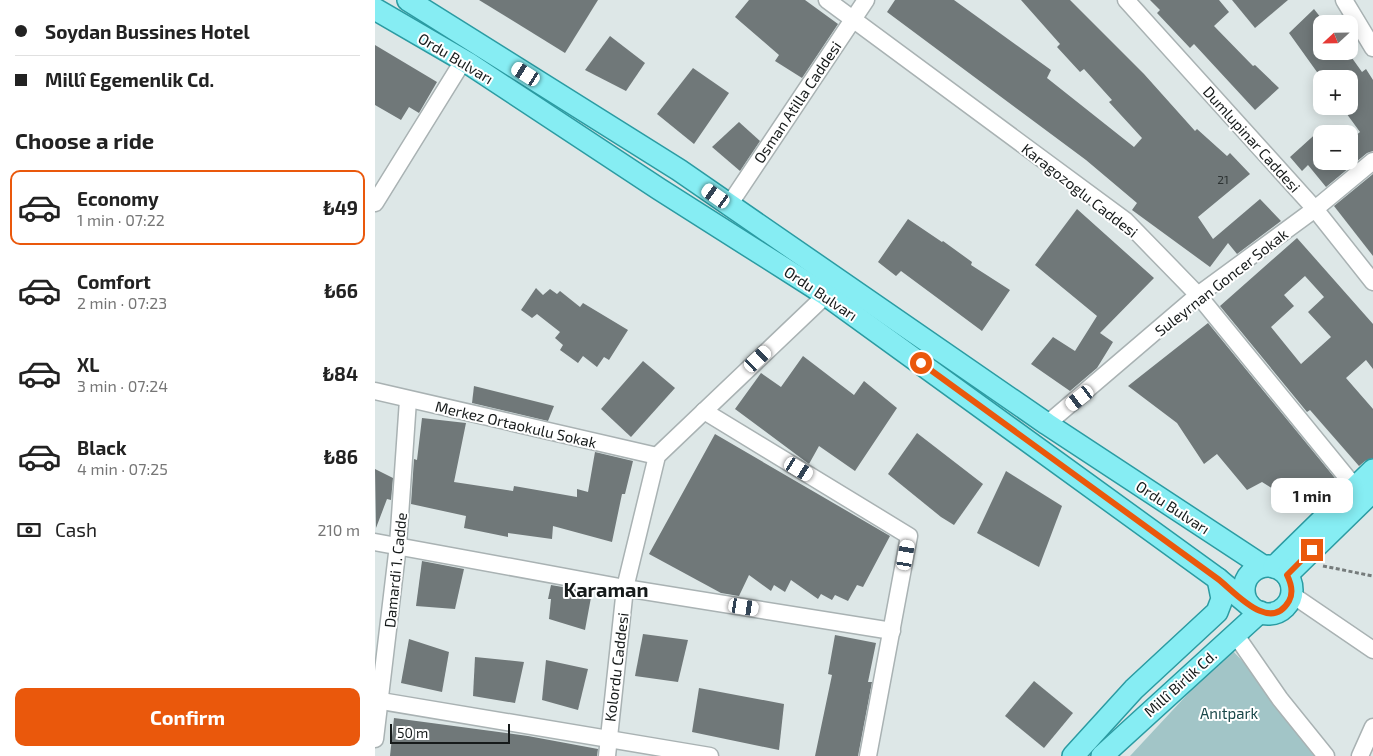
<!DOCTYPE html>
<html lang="en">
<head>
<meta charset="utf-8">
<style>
	:root { --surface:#fff; --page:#f2f2f2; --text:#222; --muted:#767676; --line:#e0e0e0; --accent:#ea580c }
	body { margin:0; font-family:"Exo 2",sans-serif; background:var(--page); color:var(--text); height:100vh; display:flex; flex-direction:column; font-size:19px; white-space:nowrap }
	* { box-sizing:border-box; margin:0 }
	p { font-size:16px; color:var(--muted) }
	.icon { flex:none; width:28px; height:28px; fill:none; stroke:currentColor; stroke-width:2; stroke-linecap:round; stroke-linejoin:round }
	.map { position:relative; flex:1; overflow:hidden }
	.panel { display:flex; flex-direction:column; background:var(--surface); width:375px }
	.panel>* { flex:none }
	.guide { display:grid; align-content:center; height:110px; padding:0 15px; background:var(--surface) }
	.needle { width:32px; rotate:248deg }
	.buttons { position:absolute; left:938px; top:15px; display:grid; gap:10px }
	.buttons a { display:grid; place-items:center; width:45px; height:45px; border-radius:10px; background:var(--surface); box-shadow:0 2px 12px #0003; font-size:25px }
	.scale { position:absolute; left:15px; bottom:12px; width:120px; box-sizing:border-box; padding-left:5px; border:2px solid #161a1a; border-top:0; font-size:14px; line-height:18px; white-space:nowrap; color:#161a1a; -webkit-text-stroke:4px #fff; paint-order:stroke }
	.end { position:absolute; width:22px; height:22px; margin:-11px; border:6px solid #ea580c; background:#fff; box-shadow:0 0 0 2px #fff }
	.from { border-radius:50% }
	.bubble { position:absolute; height:35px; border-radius:10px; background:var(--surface); box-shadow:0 2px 12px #0003; font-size:16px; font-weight:700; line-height:35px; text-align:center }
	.car { position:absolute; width:15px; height:30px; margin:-15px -8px; border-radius:6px; box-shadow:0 0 4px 1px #0007; background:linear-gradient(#fff 24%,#345 0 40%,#fff 0 76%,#345 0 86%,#fff 0) }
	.guide b { display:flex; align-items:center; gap:18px; height:48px; font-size:19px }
	.guide b+b { border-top:1px solid var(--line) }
	.guide i { width:12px; height:12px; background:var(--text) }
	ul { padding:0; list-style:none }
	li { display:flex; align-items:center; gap:15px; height:75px; margin:0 10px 8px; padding:0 5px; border:2px solid transparent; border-radius:10px }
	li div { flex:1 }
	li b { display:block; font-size:19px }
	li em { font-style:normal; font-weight:700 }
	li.active { border-color:var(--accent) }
	li>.icon { width:45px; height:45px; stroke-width:1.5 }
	h2 { padding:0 15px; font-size:22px; line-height:60px }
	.pay { display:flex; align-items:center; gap:12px; height:55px; padding:0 15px; font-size:19px }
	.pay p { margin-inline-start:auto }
	.button { display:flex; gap:10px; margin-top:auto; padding:10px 15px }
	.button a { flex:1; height:58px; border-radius:10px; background:var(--accent); color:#fff; font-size:20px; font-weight:700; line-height:58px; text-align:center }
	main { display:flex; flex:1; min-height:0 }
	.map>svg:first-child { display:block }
	.green { fill:#a2c5c7 }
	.building { fill:#707879; fill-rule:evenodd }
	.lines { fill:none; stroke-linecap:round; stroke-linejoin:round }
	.minor-casing { stroke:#a9b2b3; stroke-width:19 }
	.major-casing { stroke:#2b9ba2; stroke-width:24 }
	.path { stroke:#757b7b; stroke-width:3; stroke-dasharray:4 2.5; stroke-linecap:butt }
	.minor { stroke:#fff; stroke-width:16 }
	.major { stroke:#86edf3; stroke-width:21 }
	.route { stroke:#ea580c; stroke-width:6 }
	.labels { text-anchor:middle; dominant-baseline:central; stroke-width:4; stroke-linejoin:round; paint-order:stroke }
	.number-label { font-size:12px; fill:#2c3232 }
	.street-label { font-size:15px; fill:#161a1a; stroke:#fff }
	.park-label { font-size:15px; fill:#1a484a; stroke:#fff }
	.district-label { font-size:20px; font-weight:bold; fill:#161a1a; stroke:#fff }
</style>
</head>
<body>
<main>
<section class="panel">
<div class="guide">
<b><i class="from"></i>Soydan Bussines Hotel</b>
<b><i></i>Millî Egemenlik Cd.</b>
</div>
<h2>Choose a ride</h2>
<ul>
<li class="active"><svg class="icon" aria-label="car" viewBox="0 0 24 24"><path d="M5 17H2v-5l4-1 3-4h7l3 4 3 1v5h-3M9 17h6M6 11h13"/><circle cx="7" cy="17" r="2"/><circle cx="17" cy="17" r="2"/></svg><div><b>Economy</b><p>1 min · 07:22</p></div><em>₺49</em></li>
<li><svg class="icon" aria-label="car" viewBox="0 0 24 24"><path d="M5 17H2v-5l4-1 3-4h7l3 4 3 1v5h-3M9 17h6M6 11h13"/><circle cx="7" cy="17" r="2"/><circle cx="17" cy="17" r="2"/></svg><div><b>Comfort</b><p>2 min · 07:23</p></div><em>₺66</em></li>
<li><svg class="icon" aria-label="car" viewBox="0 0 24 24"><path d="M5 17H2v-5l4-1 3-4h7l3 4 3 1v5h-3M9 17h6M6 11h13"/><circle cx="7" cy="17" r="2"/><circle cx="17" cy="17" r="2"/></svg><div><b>XL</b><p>3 min · 07:24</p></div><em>₺84</em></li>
<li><svg class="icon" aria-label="car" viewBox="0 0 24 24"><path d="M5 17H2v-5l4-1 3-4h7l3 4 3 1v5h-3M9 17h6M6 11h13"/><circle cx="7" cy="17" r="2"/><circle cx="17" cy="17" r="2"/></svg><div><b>Black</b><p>4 min · 07:25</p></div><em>₺86</em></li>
</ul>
<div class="pay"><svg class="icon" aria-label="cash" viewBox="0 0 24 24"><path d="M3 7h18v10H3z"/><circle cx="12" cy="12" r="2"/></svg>Cash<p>210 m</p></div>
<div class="button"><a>Confirm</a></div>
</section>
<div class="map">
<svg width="998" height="756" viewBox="0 0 998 756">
	<rect width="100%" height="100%" fill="#dde7e7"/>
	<!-- green -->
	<polygon class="green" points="857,650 876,670 943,756 755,756 849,655"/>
	<!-- building -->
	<g class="building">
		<polygon points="104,0 223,0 190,53"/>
		<polygon points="374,0 430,0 463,24 427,78 400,61 404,55 360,17"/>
		<polygon points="520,0 579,0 676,70 672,78 759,147 767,138 734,102 737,100 709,69 705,72 682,47 685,44 646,0 695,0 769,74 820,131 822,129 852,156 855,153 875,174 823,217 838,239 885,199 906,221 862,254 853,243 835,267 757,210 762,203 711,160 512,12"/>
		<polygon points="775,0 844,0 854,12 839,26 878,66 880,65 904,88 880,110 819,44 815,48 782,13 785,10"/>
		<polygon points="857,0 913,0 880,28"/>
		<polygon points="939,9 946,18 946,51 972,51 987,72 991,69 998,80 998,151 992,153 951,187 933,165 927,171 915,157 946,129 946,161 974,161 974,141 985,132 966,106 974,106 974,79 947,79 914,33"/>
		<polygon points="235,36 270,63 251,91 210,70"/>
		<polygon points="0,45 62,82 44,113 34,107 26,120 0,105"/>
		<polygon points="318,68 354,93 319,144 282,114"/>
		<polygon points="364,122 385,141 365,171 337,147"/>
		<polygon points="998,174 998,256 959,206"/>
		<polygon points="702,209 779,278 725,333 738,342 722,368 695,391 656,364 678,337 700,351 722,316 660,265"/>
		<polygon points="533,219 567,242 568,241 597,262 596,265 635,290 607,331 526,271 521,276 503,262"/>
		<path d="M922,238L998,324V369L991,360L971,378L998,409V458L990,461L984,466L935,410L932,412L845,306ZM930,276L949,297L933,312L956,337L926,364L896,327L919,306L909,295Z"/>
		<polygon points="161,288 168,295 175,289 182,294 185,291 205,307 208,303 253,330 234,360 229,357 222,367 208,356 203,363 185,350 188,345 180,338 185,332 162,314 157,318 146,310"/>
		<polygon points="833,323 964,483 931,510 887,482 872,490 842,454 829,464 802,423 753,386"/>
		<polygon points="428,356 479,395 489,381 522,408 480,471 444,446 434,464 360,409 386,373 406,387"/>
		<polygon points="268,361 300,388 256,437 226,409"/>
		<polygon points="99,386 179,406 173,421 97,403"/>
		<polygon points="47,418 91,423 79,482 138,491 139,486 202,497 202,489 213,492 220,452 258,461 250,494 247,494 237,542 178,526 177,539 133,533 133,537 89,528 91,516 36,504 39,459 42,460"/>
		<polygon points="542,433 608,484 579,525 566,517 513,474"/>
		<polygon points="340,434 515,536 488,587 482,585 473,601 460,595 457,600 446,594 443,599 416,580 410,592 399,585 396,591 374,575 364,596 346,593 274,554"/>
		<polygon points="0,469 18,478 16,500 12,499 1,528"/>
		<polygon points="631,471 687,506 664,567 602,533"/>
		<polygon points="47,561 89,569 80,609 41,606"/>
		<polygon points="176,585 217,592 210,630 174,619 176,599 173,599"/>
		<polygon points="268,634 313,640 303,682 260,676"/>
		<polygon points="460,635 501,643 493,682 497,682 483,756 440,756 457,675 453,674"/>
		<polygon points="34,639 74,652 67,692 26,683"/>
		<polygon points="100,657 149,662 140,703 98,696"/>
		<polygon points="171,660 213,669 203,710 167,700"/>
		<polygon points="659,681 698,713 669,748 630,716"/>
		<polygon points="324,688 409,704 404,750 317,732"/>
		<polygon points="19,718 153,736 223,749 222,756 15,756"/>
	</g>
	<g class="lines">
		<defs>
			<g id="minor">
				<polyline points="452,0 751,221 823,295 979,486"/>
				<polyline points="751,0 940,209 998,282"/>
				<polyline points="969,0 998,48"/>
				<polyline points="0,203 88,61"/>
				<polyline points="354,205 491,0"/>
				<polyline points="0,391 282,456"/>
				<polyline points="329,411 534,536 493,756"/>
				<polyline points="672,424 823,295 940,209 998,161"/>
				<polyline points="0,542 250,588 517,631"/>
				<polyline points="916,594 998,650"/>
				<polyline points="860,634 905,699 951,756"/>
				<polyline points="0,700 335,756"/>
				<polyline points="0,739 23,545 33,400"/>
				<polyline points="232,756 250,588 282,456 451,295"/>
				<polyline points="985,756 998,727"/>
			</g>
			<g id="major">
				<polyline points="33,0 304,170 672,424 888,566"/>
				<polyline points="0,9 93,63 284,189 451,295 843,579 874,605"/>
				<circle cx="893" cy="590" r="24"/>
				<polyline points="899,567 998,470"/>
				<polyline points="912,575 998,491"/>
				<polyline points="698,756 759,689 842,612 847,599 843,579"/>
				<polyline points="727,756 885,612"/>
			</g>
		</defs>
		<!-- minor casing -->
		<use href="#minor" class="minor-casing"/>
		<!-- major casing -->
		<use href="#major" class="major-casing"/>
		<!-- path -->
		<polyline class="path" points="948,566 998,576"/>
		<!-- minor -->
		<use href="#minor" class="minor"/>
		<!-- major -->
		<use href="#major" class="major"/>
	</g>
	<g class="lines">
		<!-- route -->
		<path class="route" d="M546,363L843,579C860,592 895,634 914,601C919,592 916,583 912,575L937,550"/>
	</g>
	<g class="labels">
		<!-- number labels -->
		<g class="number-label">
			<text x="848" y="179">21</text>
		</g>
		<!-- street labels -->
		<g class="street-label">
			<text transform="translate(81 58) rotate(31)">Ordu Bulvarı</text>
			<text transform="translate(422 102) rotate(-56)">Osman Atilla Caddesi</text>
			<text transform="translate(877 139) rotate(48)">Dumlupinar Caddesi</text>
			<text transform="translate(705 190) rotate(38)">Karagozoglu Caddesi</text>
			<text transform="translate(846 282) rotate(-38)">Suleyrnan Goncer Sokak</text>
			<text transform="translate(446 293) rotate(34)">Ordu Bulvarı</text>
			<text transform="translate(141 424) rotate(13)">Merkez Ortaokulu Sokak</text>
			<text transform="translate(798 507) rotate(33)">Ordu Bulvarı</text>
			<text transform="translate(20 570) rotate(-84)">Damardi 1. Cadde</text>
			<text transform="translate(241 667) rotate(-83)">Kolordu Caddesi</text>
			<text transform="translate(805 683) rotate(-42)">Millî Birlik Cd.</text>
		</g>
		<!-- park labels -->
		<g class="park-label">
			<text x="854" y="713">Anıtpark</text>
		</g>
		<!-- district labels -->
		<g class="district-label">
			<text x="231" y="589">Karaman</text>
		</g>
	</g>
</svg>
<div class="buttons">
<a><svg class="needle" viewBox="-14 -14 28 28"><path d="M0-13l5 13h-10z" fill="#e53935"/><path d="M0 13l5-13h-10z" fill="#767676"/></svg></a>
<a>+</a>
<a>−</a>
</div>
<div class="scale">50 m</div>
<i class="end from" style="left:546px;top:363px"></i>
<i class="end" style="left:937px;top:550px"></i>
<div class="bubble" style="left:896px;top:478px;width:82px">1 min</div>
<i class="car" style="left:151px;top:74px;rotate:302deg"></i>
<i class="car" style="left:341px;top:196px;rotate:305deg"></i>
<i class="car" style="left:383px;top:359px;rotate:47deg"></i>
<i class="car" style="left:705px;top:398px;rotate:232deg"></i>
<i class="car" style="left:424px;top:469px;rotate:121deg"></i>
<i class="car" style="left:531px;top:555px;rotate:10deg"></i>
<i class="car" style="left:369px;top:607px;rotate:99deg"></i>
</div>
</main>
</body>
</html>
